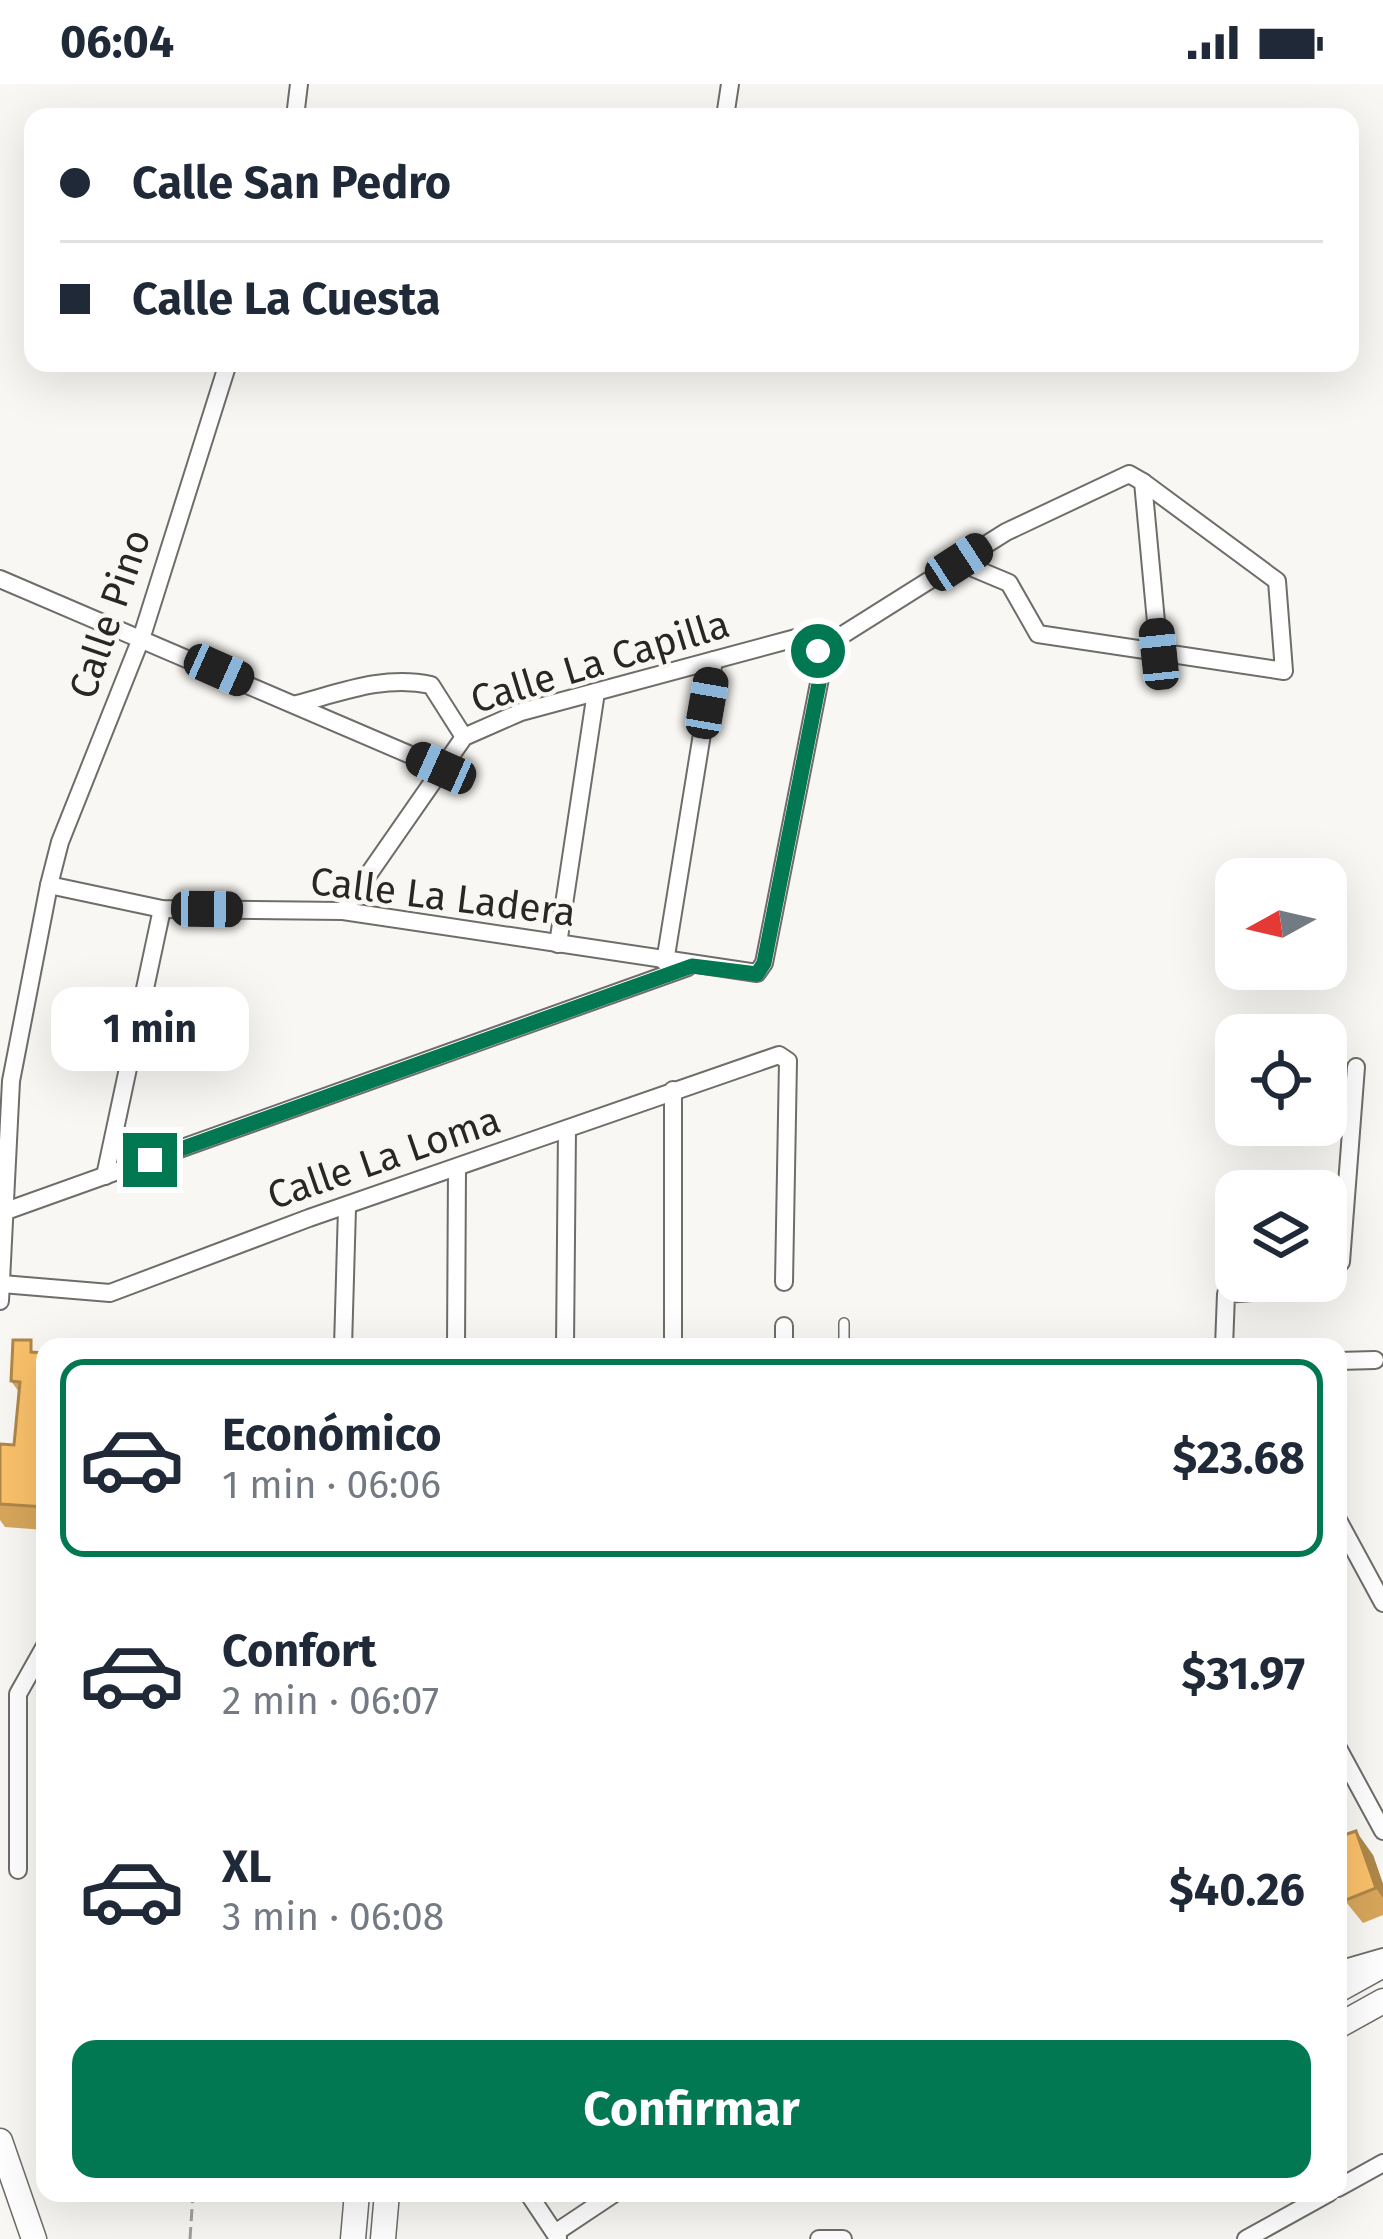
<!DOCTYPE html>
<html lang="es">
<head>
<meta charset="utf-8">
<style>
	:root { --surface:#fff; --page:#f2f2f3; --text:#1f2937; --muted:#747a83; --line:#e0e1e3; --accent:#017752 }
	body { margin:0; font-family:"Fira Sans",sans-serif; background:var(--page); color:var(--text); height:100vh; display:flex; flex-direction:column; font-size:45px; white-space:nowrap }
	* { box-sizing:border-box; margin:0 }
	p { font-size:39px; color:var(--muted) }
	.icon { flex:none; width:66px; height:66px; fill:none; stroke:currentColor; stroke-width:2; stroke-linecap:round; stroke-linejoin:round }
	.map { position:relative; flex:1; overflow:hidden }
	.side { position:absolute; left:36px; top:1254px; width:1311px; height:864px; display:flex; flex-direction:column; background:var(--surface); border-radius:24px; box-shadow:0 12px 48px #0002 }
	.side>* { flex:none }
	.hud { position:absolute; left:24px; top:24px; width:1335px; height:264px; border-radius:24px; box-shadow:0 12px 48px #0002; display:grid; align-content:center; height:264px; padding:0 36px; background:var(--surface) }
	.needle { width:78px; rotate:262deg }
	.tools { position:absolute; left:1215px; top:774px; display:grid; gap:24px }
	.tools a { display:grid; place-items:center; width:132px; height:132px; border-radius:24px; background:var(--surface); box-shadow:0 12px 48px #0002; font-size:60px }
	.end { position:absolute; width:54px; height:54px; margin:-27px; border:15px solid #017752; background:#fff; box-shadow:0 0 0 6px #fff }
	.from { border-radius:50% }
	.bubble { position:absolute; height:84px; border-radius:24px; background:var(--surface); box-shadow:0 12px 48px #0002; font-size:39px; font-weight:700; line-height:84px; text-align:center }
	.car { position:absolute; width:36px; height:72px; margin:-36px -18px; border-radius:15px; box-shadow:0 0 9px 3px #0007; background:linear-gradient(#222 24%,#8ab4d8 0 40%,#222 0 76%,#8ab4d8 0 86%,#222 0) }
	.hud b { display:flex; align-items:center; gap:42px; height:114px; font-size:45px }
	.hud b+b { border-top:3px solid var(--line) }
	.hud i { width:30px; height:30px; background:var(--text) }
	ul { padding:21px 0 0; list-style:none }
	li { display:flex; align-items:center; gap:36px; height:198px; margin:0 24px 18px; padding:0 12px; border:6px solid transparent; border-radius:24px }
	li div { flex:1 }
	li b { display:block; font-size:45px }
	li em { font-style:normal; font-weight:700 }
	li.selected { border-color:var(--accent) }
	li>.icon { width:108px; height:108px; stroke-width:1.5 }
	.primary-button { display:flex; gap:24px; margin-top:auto; padding:24px 36px }
	.primary-button a { flex:1; height:138px; border-radius:24px; background:var(--accent); color:#fff; font-size:48px; font-weight:700; line-height:138px; text-align:center }
	.status { display:flex; justify-content:space-between; align-items:center; height:84px; padding:0 60px; background:var(--surface); direction:ltr }
	.status svg { height:33px; fill:currentColor }
	.map>svg:first-child { display:block }
	.lines { fill:none; stroke-linecap:round; stroke-linejoin:round }
	.lane-casing { stroke:#6e6d69; stroke-width:12 }
	.street-casing { stroke:#6e6d69; stroke-width:20 }
	.secondary-casing { stroke:#6e6d69; stroke-width:27 }
	.path { stroke:#a1a09d; stroke-width:3; stroke-dasharray:12 6; stroke-linecap:butt }
	.lane { stroke:#fff; stroke-width:9 }
	.street { stroke:#fff; stroke-width:16 }
	.secondary { stroke:#fff; stroke-width:24 }
	.wall { fill:#d7a65b }
	.shaded-wall { fill:#af874a }
	.building { fill:#fac16a; stroke:#af874a; stroke-width:3 }
	.route { stroke:#017752; stroke-width:15 }
	.labels { text-anchor:middle; dominant-baseline:central; stroke-width:9; stroke-linejoin:round; paint-order:stroke }
	.street-label { font-size:39px; fill:#282726; stroke:#f8f7f3 }
</style>
</head>
<body>
<div class="status"><b>06:04</b><svg viewBox="0 0 49 12"><path d="M0 12V9h3v3zM5 12V6h3v6zM10 12V3h3v9zM15 12V0h3v12zM26 1h20v11H26zM47 4h2v5h-2z"/></svg></div>
<div class="map">
<svg width="1383" height="2155" viewBox="0 0 1383 2155">
	<rect width="100%" height="100%" fill="#f8f7f3"/>
	<g class="lines">
		<defs>
			<polyline id="lane" points="844,1263 844,1239"/>
			<g id="street">
				<polyline points="295,33 299,0"/>
				<polyline points="725,33 730,0"/>
				<polyline points="959,478 1009,499 1038,550 1284,587 1277,497 1143,398"/>
				<polyline points="0,495 441,684"/>
				<polyline points="817,567 1006,448 1129,390 1143,398 1159,570"/>
				<path d="M297,620C342,608 384,591 431,601L464,653"/>
				<polyline points="49,801 162,825 343,827 757,889 764,879 823,579 817,567"/>
				<polyline points="343,827 464,653 521,628 796,554 817,567"/>
				<polyline points="558,860 596,608"/>
				<polyline points="665,878 714,576"/>
				<polyline points="105,1092 162,825"/>
				<polyline points="6,1127 688,883"/>
				<polyline points="2,1200 110,1209 309,1134 779,971 788,977 784,1198"/>
				<polyline points="0,1217 11,997 49,801 60,758 142,552 228,279"/>
				<polyline points="343,1263 347,1124"/>
				<polyline points="456,1263 457,1084"/>
				<polyline points="565,1263 567,1045"/>
				<polyline points="673,1263 673,1006"/>
				<polyline points="784,1263 784,1242"/>
				<polyline points="1224,1263 1226,1210 1318,1203 1341,1178 1356,983"/>
				<polyline points="1338,1277 1375,1276"/>
				<polyline points="1338,1436 1383,1519"/>
				<polyline points="1338,1664 1383,1747"/>
				<polyline points="18,1786 18,1610 45,1562"/>
				<polyline points="1338,1886 1383,1873"/>
				<polyline points="1338,2104 1383,2079"/>
				<polyline points="528,2109 558,2154"/>
				<polyline points="555,2149 615,2109"/>
				<polyline points="819,2155 843,2155"/>
				<polyline points="1246,2155 1329,2109"/>
			</g>
			<g id="secondary">
				<polyline points="1338,1906 1383,1881"/>
				<polyline points="1338,1942 1383,1917"/>
				<polyline points="0,2057 34,2155"/>
				<polyline points="353,2155 357,2109"/>
				<polyline points="383,2155 387,2109"/>
			</g>
		</defs>
		<!-- lane casing -->
		<use href="#lane" class="lane-casing"/>
		<!-- street casing -->
		<use href="#street" class="street-casing"/>
		<!-- secondary casing -->
		<use href="#secondary" class="secondary-casing"/>
		<!-- path -->
		<polyline class="path" points="190,2155 193,2109"/>
		<!-- lane -->
		<use href="#lane" class="lane"/>
		<!-- street -->
		<use href="#street" class="street"/>
		<!-- secondary -->
		<use href="#secondary" class="secondary"/>
	</g>
	<!-- wall -->
	<g class="wall">
		<polygon points="40,1268 45,1269 45,1446 5,1443 0,1436 0,1360 14,1361 19,1308 11,1297"/>
		<polygon points="1338,1753 1373,1771 1383,1800 1383,1831 1363,1839 1338,1808"/>
	</g>
	<!-- shaded-wall -->
	<polygon class="shaded-wall" points="1356,1747 1373,1771 1383,1800 1383,1814 1376,1804"/>
	<!-- building -->
	<g class="building">
		<polygon points="13,1256 31,1256 31,1268 45,1269 45,1423 0,1420 0,1360 14,1361 20,1298 11,1297"/>
		<polygon points="1356,1747 1376,1804 1346,1816 1338,1806 1338,1753"/>
	</g>
	<g class="lines">
		<!-- route -->
		<polyline class="route" points="150,1076 692,882 757,890 764,879 823,579 818,567"/>
	</g>
	<g class="labels">
		<!-- street labels -->
		<g class="street-label">
			<text transform="translate(110 530) rotate(-71)">Calle Pino</text>
			<text transform="translate(600 578) rotate(-17)">Calle La Capilla</text>
			<text transform="translate(443 813) rotate(7)">Calle La Ladera</text>
			<text transform="translate(384 1074) rotate(-19)">Calle La Loma</text>
		</g>
	</g>
</svg>
<div class="tools">
<a><svg class="needle" viewBox="-14 -14 28 28"><path d="M0-13l5 13h-10z" fill="#e53935"/><path d="M0 13l5-13h-10z" fill="#747a83"/></svg></a>
<a><svg class="icon" aria-label="locate" viewBox="0 0 24 24"><circle cx="12" cy="12" r="6"/><path d="M12 2v4M12 18v4M2 12h4M18 12h4"/></svg></a>
<a><svg class="icon" aria-label="layers" viewBox="0 0 24 24"><path d="M12 4l9 5-9 5-9-5zM3 14l9 5 9-5"/></svg></a>
</div>
<i class="end from" style="left:818px;top:567px"></i>
<i class="end" style="left:150px;top:1076px"></i>
<div class="bubble" style="left:51px;top:903px;width:198px">1 min</div>
<i class="car" style="left:959px;top:478px;rotate:57deg"></i>
<i class="car" style="left:1159px;top:570px;rotate:354deg"></i>
<i class="car" style="left:219px;top:586px;rotate:114deg"></i>
<i class="car" style="left:707px;top:619px;rotate:10deg"></i>
<i class="car" style="left:441px;top:684px;rotate:294deg"></i>
<i class="car" style="left:207px;top:825px;rotate:91deg"></i>
<div class="hud">
<b><i class="from"></i>Calle San Pedro</b>
<b><i></i>Calle La Cuesta</b>
</div>
<section class="side">
<ul>
<li class="selected"><svg class="icon" aria-label="car" viewBox="0 0 24 24"><path d="M5 17H2v-5l4-1 3-4h7l3 4 3 1v5h-3M9 17h6M6 11h13"/><circle cx="7" cy="17" r="2"/><circle cx="17" cy="17" r="2"/></svg><div><b>Económico</b><p>1 min · 06:06</p></div><em>$23.68</em></li>
<li><svg class="icon" aria-label="car" viewBox="0 0 24 24"><path d="M5 17H2v-5l4-1 3-4h7l3 4 3 1v5h-3M9 17h6M6 11h13"/><circle cx="7" cy="17" r="2"/><circle cx="17" cy="17" r="2"/></svg><div><b>Confort</b><p>2 min · 06:07</p></div><em>$31.97</em></li>
<li><svg class="icon" aria-label="car" viewBox="0 0 24 24"><path d="M5 17H2v-5l4-1 3-4h7l3 4 3 1v5h-3M9 17h6M6 11h13"/><circle cx="7" cy="17" r="2"/><circle cx="17" cy="17" r="2"/></svg><div><b>XL</b><p>3 min · 06:08</p></div><em>$40.26</em></li>
</ul>
<div class="primary-button"><a>Confirmar</a></div>
</section>
</div>
</body>
</html>
